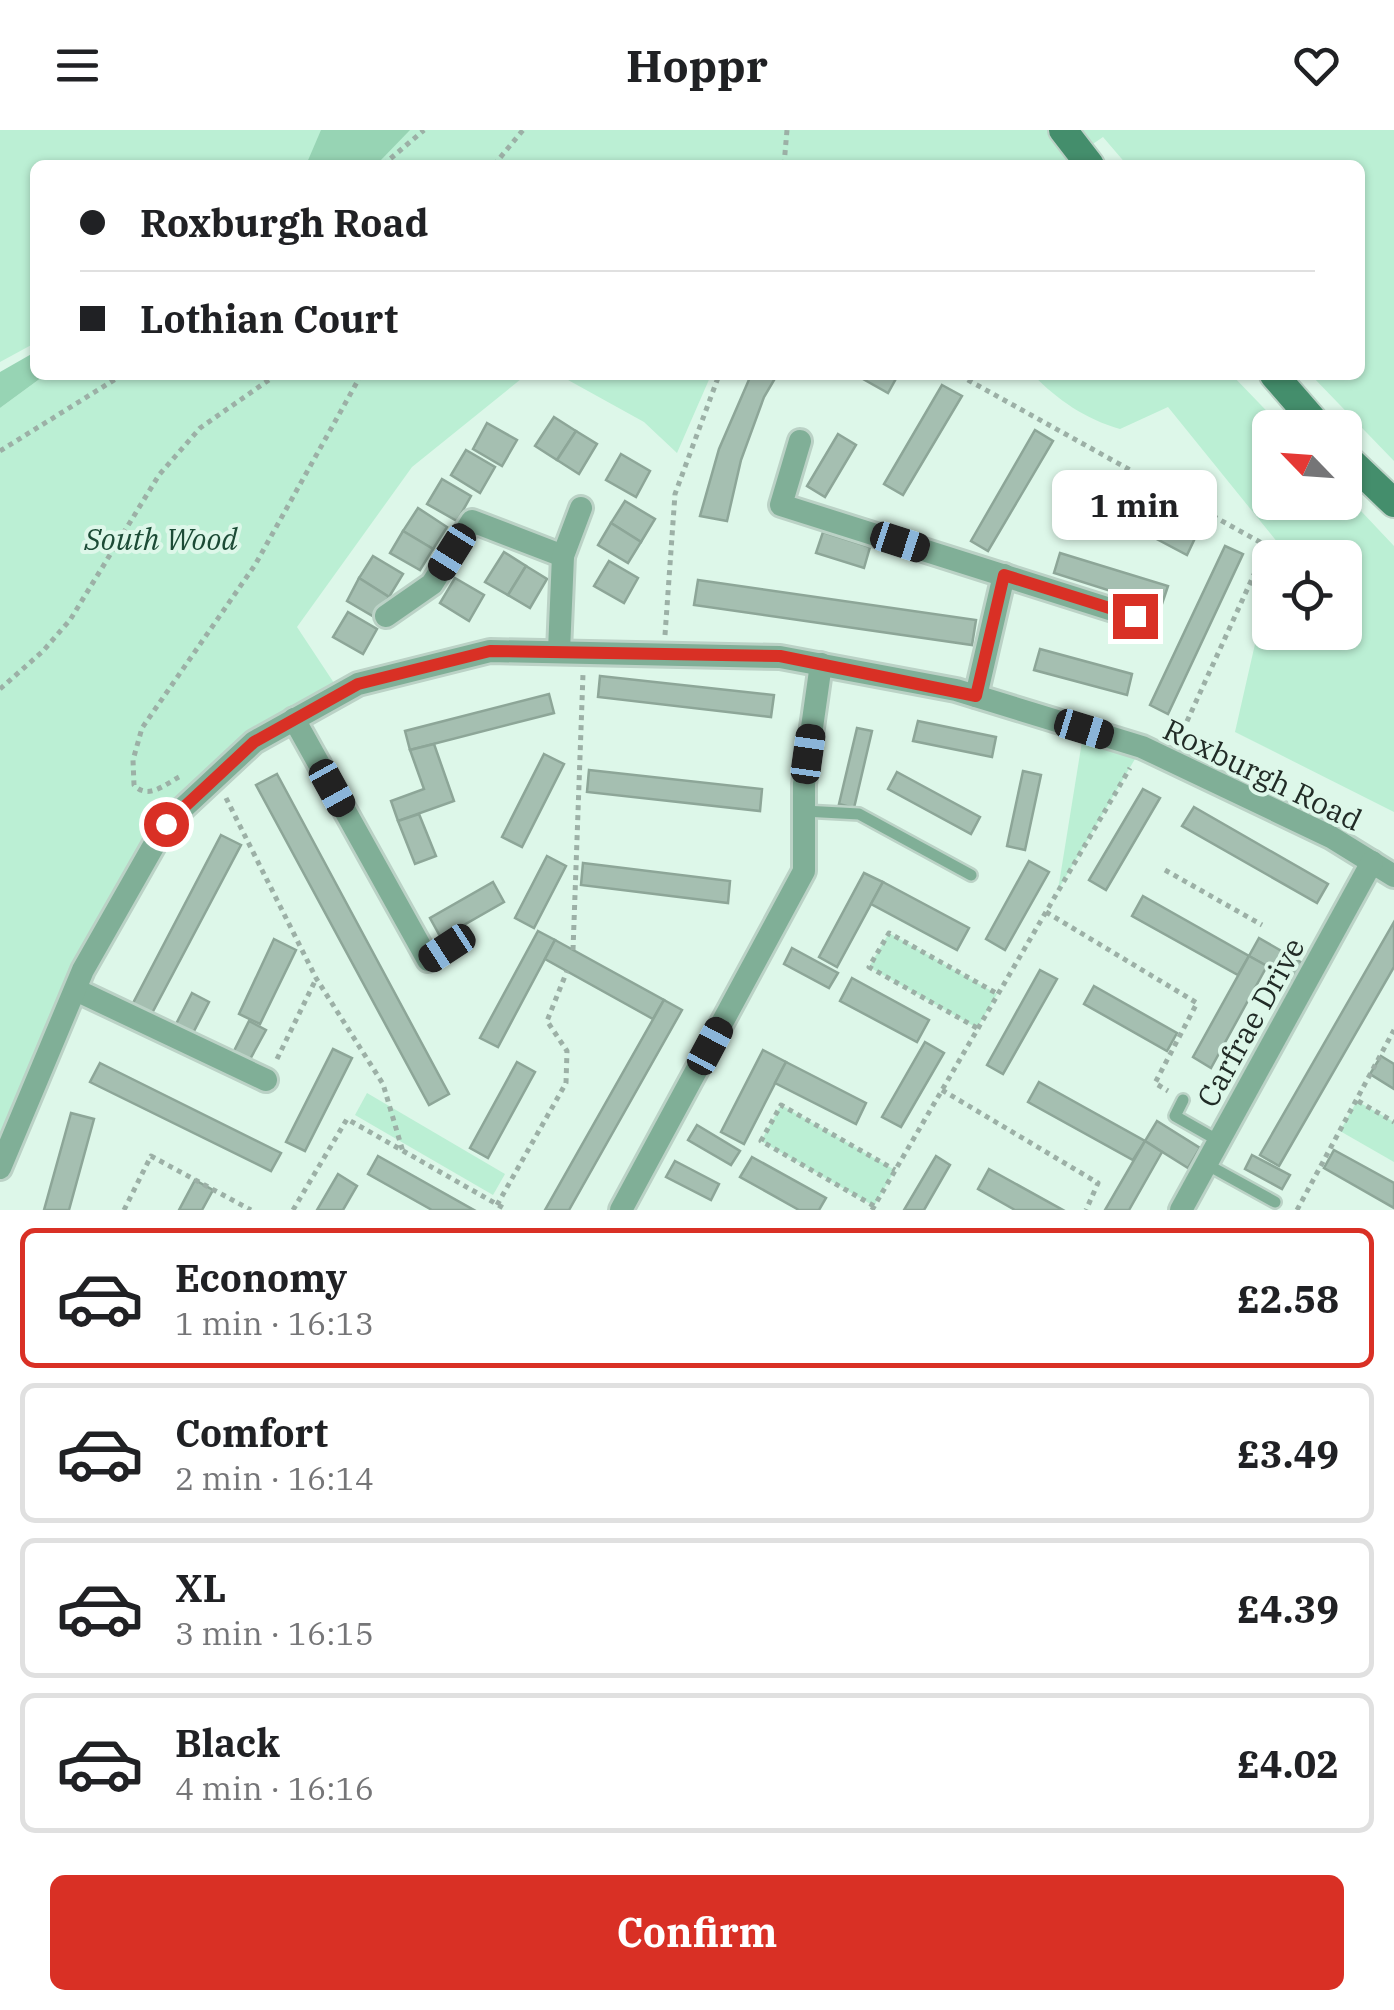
<!DOCTYPE html>
<html lang="en">
<head>
<meta charset="utf-8">
<style>
	:root { --surface:#fff; --page:#f6f6f6; --text:#202124; --muted:#757577; --line:#e0e0e0; --accent:#d93025 }
	body { margin:0; font-family:"IBM Plex Serif",serif; background:var(--page); color:var(--text); height:100vh; display:flex; flex-direction:column; font-size:38px; white-space:nowrap }
	* { box-sizing:border-box; margin:0 }
	p { font-size:32px; color:var(--muted) }
	.icon { flex:none; width:55px; height:55px; fill:none; stroke:currentColor; stroke-width:2; stroke-linecap:round; stroke-linejoin:round }
	.map { position:relative; height:1080px; overflow:hidden }
	.sheet { display:flex; flex-direction:column; background:var(--surface); flex:1 }
	.sheet>* { flex:none }
	.top-card { position:absolute; left:30px; top:30px; width:1335px; height:220px; border-radius:15px; box-shadow:0 2px 8px #0004; display:grid; align-content:center; height:220px; padding:0 50px; background:var(--surface) }
	.needle { width:65px; rotate:295deg }
	.tools { position:absolute; left:1252px; top:280px; display:grid; gap:20px }
	.tools a { display:grid; place-items:center; width:110px; height:110px; border-radius:15px; background:var(--surface); box-shadow:0 2px 8px #0004; font-size:50px }
	.end { position:absolute; width:45px; height:45px; margin:-22px; border:12px solid #d93025; background:#fff; box-shadow:0 0 0 5px #fff }
	.from { border-radius:50% }
	.bubble { position:absolute; height:70px; border-radius:15px; background:var(--surface); box-shadow:0 2px 8px #0004; font-size:32px; font-weight:800; line-height:70px; text-align:center }
	.car { position:absolute; width:30px; height:60px; margin:-30px -15px; border-radius:12px; box-shadow:0 0 8px 2px #0007; background:linear-gradient(#222 24%,#8ab4d8 0 40%,#222 0 76%,#8ab4d8 0 86%,#222 0) }
	.top-card b { display:flex; align-items:center; gap:35px; height:95px; font-size:38px }
	.top-card b+b { border-top:2px solid var(--line) }
	.top-card i { width:25px; height:25px; background:var(--text) }
	ul { padding:18px 0 0; list-style:none }
	li { display:flex; align-items:center; gap:30px; height:140px; margin:0 20px 15px; padding:0 30px; border:5px solid var(--line); border-radius:15px }
	li div { flex:1 }
	li b { display:block; font-size:38px }
	li em { font-style:normal; font-weight:800 }
	li.on { border-color:var(--accent) }
	li>.icon { width:90px; height:90px; stroke-width:1.5 }
	.action { display:flex; gap:20px; margin-top:auto; padding:20px 50px }
	.action a { flex:1; height:115px; border-radius:15px; background:var(--accent); color:#fff; font-size:40px; font-weight:800; line-height:115px; text-align:center }
	header { display:flex; justify-content:space-between; align-items:center; height:130px; padding:0 50px; background:var(--surface); font-size:45px; font-weight:800 }
	.map>svg:first-child { display:block }
	.green { fill:#bbefd4 }
	.water { fill:#97d4b4 }
	.building { fill:#a5bfb1; stroke:#8da698; stroke-width:2.5 }
	.lines { fill:none; stroke-linecap:round; stroke-linejoin:round }
	.service-casing { stroke:#bbd2c6; stroke-width:16 }
	.minor-casing { stroke:#bbd2c6; stroke-width:28 }
	.secondary-casing { stroke:#bbd2c6; stroke-width:32 }
	.path { stroke:#9cb0a6; stroke-width:5; stroke-dasharray:5 5; stroke-linecap:butt }
	.service { stroke:#80af97; stroke-width:11 }
	.minor { stroke:#80af97; stroke-width:22 }
	.secondary { stroke:#448e6c; stroke-width:28 }
	.route { stroke:#d93025; stroke-width:12 }
	.labels { text-anchor:middle; dominant-baseline:central; stroke-width:8; stroke-linejoin:round; paint-order:stroke }
	.park-label { font-size:30px; font-style:italic; fill:#1c4b36; stroke:#ddf7e9 }
	.street-label { font-size:30px; fill:#212b26; stroke:#ddf7e9 }
</style>
</head>
<body>
<header><svg class="icon" aria-label="menu" viewBox="0 0 24 24"><path d="M4 6h16M4 12h16M4 18h16"/></svg>Hoppr<svg class="icon" aria-label="heart" viewBox="0 0 24 24"><path d="M12 20l-8-8c-3-5 5-10 8-4 3-6 11-1 8 4z"/></svg></header>
<div class="map">
<svg width="1394" height="1080" viewBox="0 0 1394 1080">
	<rect width="100%" height="100%" fill="#ddf7e9"/>
	<!-- green -->
	<g class="green">
		<polygon points="0,0 1394,0 1394,331 1311,245 1360,245 1360,35 1127,35 1103,7 1062,35 35,35 35,213 0,232"/>
		<polygon points="45,245 526,245 412,337 297,497 334,553 228,623 158,695 0,1009 0,278"/>
		<polygon points="559,245 711,245 677,323 644,292"/>
		<path d="M1033,245H1232L1282,297L1270,298V372H1345V364L1394,416V682L1235,602L1270,448V502H1345V428L1275,427L1278,413L1168,277L1120,299C1085,289 1058,270 1033,245Z"/>
		<polygon points="1084,599 1142,617 1058,760"/>
		<polygon points="889,803 997,864 977,898 869,837"/>
		<polygon points="367,963 505,1044 493,1065 355,985"/>
		<polygon points="1357,971 1394,992 1394,1032 1340,1001"/>
		<polygon points="781,975 895,1040 874,1076 761,1011"/>
	</g>
	<!-- water -->
	<g class="water">
		<polygon points="321,0 410,0 380,31 306,35"/>
		<polygon points="35,222 35,245 45,245 0,278 0,242"/>
	</g>
	<!-- building -->
	<g class="building">
		<polygon points="751,245 777,245 764,267 741,330 727,391 700,386 719,319"/>
		<polygon points="856,245 898,245 888,263"/>
		<polygon points="942,255 962,266 903,365 884,354"/>
		<polygon points="554,287 576,301 557,330 535,316"/>
		<polygon points="487,293 517,310 502,336 473,319"/>
		<polygon points="1035,300 1053,311 988,421 971,411"/>
		<polygon points="576,301 597,314 579,344 557,330"/>
		<polygon points="838,304 856,315 825,367 807,356"/>
		<polygon points="466,320 495,337 480,363 451,345"/>
		<polygon points="621,324 650,341 636,367 606,350"/>
		<polygon points="1076,342 1196,406 1187,425 1066,361"/>
		<polygon points="442,349 471,366 457,391 427,374"/>
		<polygon points="625,371 655,389 641,412 611,393"/>
		<polygon points="418,378 447,397 433,419 403,401"/>
		<polygon points="611,393 641,412 628,433 598,415"/>
		<polygon points="403,401 433,419 420,440 390,423"/>
		<polygon points="823,402 870,417 864,438 816,423"/>
		<polygon points="1225,416 1243,424 1168,584 1150,575"/>
		<polygon points="504,422 526,436 508,465 485,452"/>
		<polygon points="1060,423 1168,456 1161,477 1054,443"/>
		<polygon points="373,426 403,444 389,467 359,448"/>
		<polygon points="609,431 638,448 624,473 594,456"/>
		<polygon points="526,436 547,449 530,478 508,465"/>
		<polygon points="359,448 389,467 376,488 347,471"/>
		<polygon points="455,448 484,465 469,491 440,473"/>
		<polygon points="698,450 976,490 972,515 694,475"/>
		<polygon points="348,482 377,499 363,524 333,507"/>
		<polygon points="1040,519 1132,544 1127,565 1034,540"/>
		<polygon points="600,546 774,565 771,587 598,567"/>
		<polygon points="549,564 554,583 410,620 405,601"/>
		<polygon points="918,591 996,607 992,627 913,611"/>
		<polygon points="857,598 872,601 854,678 839,674"/>
		<polygon points="434,614 454,671 398,691 391,671 424,659 410,620"/>
		<polygon points="544,624 564,634 522,717 502,707"/>
		<polygon points="589,640 762,659 760,681 587,662"/>
		<polygon points="1023,641 1041,645 1025,720 1007,716"/>
		<polygon points="897,642 980,687 971,704 888,659"/>
		<polygon points="277,644 449,964 429,975 256,655"/>
		<polygon points="1143,659 1160,668 1106,760 1089,750"/>
		<polygon points="1194,677 1328,754 1317,773 1182,696"/>
		<polygon points="419,684 436,726 415,734 398,691"/>
		<polygon points="221,705 241,715 150,887 131,877"/>
		<polygon points="547,726 566,736 534,798 515,788"/>
		<polygon points="1029,731 1049,742 1005,820 986,809"/>
		<polygon points="583,733 730,751 728,773 581,755"/>
		<polygon points="864,743 883,752 837,837 819,827"/>
		<polygon points="493,752 504,772 441,808 430,788"/>
		<polygon points="883,752 969,798 957,820 871,774"/>
		<polygon points="1143,766 1249,826 1238,845 1132,786"/>
		<polygon points="1394,792 1394,837 1279,1036 1260,1025"/>
		<polygon points="538,801 555,810 498,917 480,908"/>
		<polygon points="1259,808 1304,834 1294,852 1249,826"/>
		<polygon points="274,809 296,820 260,894 239,884"/>
		<polygon points="555,810 664,870 653,889 545,829"/>
		<polygon points="792,818 838,843 829,858 784,834"/>
		<polygon points="1249,826 1267,836 1211,938 1193,927"/>
		<polygon points="1040,840 1057,849 1003,944 987,935"/>
		<polygon points="852,848 929,890 917,912 840,871"/>
		<polygon points="1094,856 1177,903 1167,921 1084,874"/>
		<polygon points="192,863 209,872 192,905 175,896"/>
		<polygon points="664,870 682,880 569,1080 545,1080"/>
		<polygon points="249,891 266,900 248,933 232,925"/>
		<polygon points="925,912 944,923 901,997 882,987"/>
		<polygon points="333,919 352,928 305,1021 286,1012"/>
		<polygon points="763,920 786,932 744,1014 721,1002"/>
		<polygon points="1381,926 1394,934 1394,959 1370,944"/>
		<polygon points="517,932 535,942 488,1028 470,1018"/>
		<polygon points="786,932 866,973 856,994 775,953"/>
		<polygon points="100,933 281,1023 271,1041 90,952"/>
		<polygon points="1039,952 1145,1011 1133,1030 1028,972"/>
		<polygon points="71,983 94,989 69,1080 44,1080"/>
		<polygon points="1157,991 1200,1018 1188,1038 1145,1011"/>
		<polygon points="697,995 740,1021 731,1035 688,1010"/>
		<polygon points="1145,1011 1162,1022 1129,1080 1105,1080"/>
		<polygon points="1334,1020 1394,1053 1394,1078 1324,1038"/>
		<polygon points="1252,1025 1290,1045 1282,1059 1245,1039"/>
		<polygon points="378,1026 474,1080 432,1080 368,1044"/>
		<polygon points="936,1026 950,1035 924,1080 904,1080"/>
		<polygon points="752,1027 826,1068 819,1080 799,1080 740,1047"/>
		<polygon points="675,1031 719,1054 711,1070 666,1047"/>
		<polygon points="989,1039 1063,1080 1015,1080 978,1059"/>
		<polygon points="338,1044 357,1056 343,1080 317,1080"/>
		<polygon points="195,1050 213,1060 202,1080 179,1080"/>
	</g>
	<g class="lines">
		<defs>
			<g id="service">
				<polyline points="804,681 859,684 971,745"/>
				<polyline points="1183,970 1175,986 1219,1011"/>
				<polyline points="1206,1034 1275,1072"/>
			</g>
			<g id="minor">
				<polyline points="800,311 781,375 1135,487"/>
				<polyline points="386,486 432,454 472,391 563,426"/>
				<polyline points="559,521 563,426 581,378"/>
				<polyline points="976,566 1004,445"/>
				<polyline points="294,589 428,830 447,818"/>
				<polyline points="76,860 266,950"/>
				<polyline points="0,1038 83,840 166,694 254,612 358,554 490,521 780,527 956,560 1142,617 1331,707 1394,746"/>
				<polyline points="621,1080 804,741 804,654 821,534"/>
				<polyline points="1181,1080 1372,732"/>
			</g>
			<g id="secondary">
				<polyline points="1063,0 1090,35"/>
				<polyline points="1274,245 1320,298"/>
				<polyline points="1345,326 1394,373"/>
			</g>
		</defs>
		<!-- service casing -->
		<use href="#service" class="service-casing"/>
		<!-- minor casing -->
		<use href="#minor" class="minor-casing"/>
		<!-- secondary casing -->
		<use href="#secondary" class="secondary-casing"/>
		<!-- path -->
		<g class="path">
			<polyline points="383,35 424,0"/>
			<polyline points="494,35 523,0"/>
			<polyline points="784,35 787,0"/>
			<polyline points="959,245 1267,416 1178,611"/>
			<polyline points="0,321 122,245"/>
			<polyline points="665,505 675,364 719,245"/>
			<polyline points="0,559 43,521 70,490 159,345 200,298 276,245"/>
			<path d="M179,647C164,655 148,670 134,655L133,630L142,598L255,435L361,245"/>
			<polyline points="226,668 316,848 383,954 403,1022"/>
			<polyline points="1165,740 1262,795"/>
			<polyline points="1046,782 1197,873 1155,953 1168,961"/>
			<polyline points="573,820 583,544"/>
			<polyline points="977,898 869,837 889,803 996,863"/>
			<polyline points="277,929 316,849"/>
			<polyline points="942,960 1098,1053 1086,1080"/>
			<polyline points="1358,971 1394,992"/>
			<polyline points="497,1075 566,953 567,921 547,891 567,841"/>
			<polyline points="874,1076 761,1011 781,975 895,1040"/>
			<polyline points="124,1080 151,1026 251,1080"/>
			<polyline points="293,1080 347,989 507,1080"/>
			<polyline points="872,1080 1130,638"/>
			<polyline points="1297,1080 1394,900"/>
		</g>
		<!-- service -->
		<use href="#service" class="service"/>
		<!-- minor -->
		<use href="#minor" class="minor"/>
		<!-- secondary -->
		<use href="#secondary" class="secondary"/>
	</g>
	<g class="lines">
		<!-- route -->
		<polyline class="route" points="166,694 254,612 358,554 490,521 780,526 976,566 1004,445 1135,486"/>
	</g>
	<g class="labels">
		<!-- park labels -->
		<g class="park-label">
			<text x="161" y="408">South Wood</text>
		</g>
		<!-- street labels -->
		<g class="street-label">
			<text transform="translate(1263 644) rotate(26)">Roxburgh Road</text>
			<text transform="translate(1250 892) rotate(-61)">Carfrae Drive</text>
		</g>
	</g>
</svg>
<div class="tools">
<a><svg class="needle" viewBox="-14 -14 28 28"><path d="M0-13l5 13h-10z" fill="#e53935"/><path d="M0 13l5-13h-10z" fill="#757577"/></svg></a>
<a><svg class="icon" aria-label="locate" viewBox="0 0 24 24"><circle cx="12" cy="12" r="6"/><path d="M12 2v4M12 18v4M2 12h4M18 12h4"/></svg></a>
</div>
<i class="end from" style="left:166px;top:694px"></i>
<i class="end" style="left:1135px;top:486px"></i>
<div class="bubble" style="left:1052px;top:340px;width:165px">1 min</div>
<i class="car" style="left:900px;top:412px;rotate:108deg"></i>
<i class="car" style="left:452px;top:422px;rotate:212deg"></i>
<i class="car" style="left:1084px;top:599px;rotate:107deg"></i>
<i class="car" style="left:808px;top:624px;rotate:8deg"></i>
<i class="car" style="left:332px;top:658px;rotate:151deg"></i>
<i class="car" style="left:447px;top:818px;rotate:237deg"></i>
<i class="car" style="left:710px;top:916px;rotate:28deg"></i>
<div class="top-card">
<b><i class="from"></i>Roxburgh Road</b>
<b><i></i>Lothian Court</b>
</div>
</div>
<section class="sheet">
<ul>
<li class="on"><svg class="icon" aria-label="car" viewBox="0 0 24 24"><path d="M5 17H2v-5l4-1 3-4h7l3 4 3 1v5h-3M9 17h6M6 11h13"/><circle cx="7" cy="17" r="2"/><circle cx="17" cy="17" r="2"/></svg><div><b>Economy</b><p>1 min · 16:13</p></div><em>£2.58</em></li>
<li><svg class="icon" aria-label="car" viewBox="0 0 24 24"><path d="M5 17H2v-5l4-1 3-4h7l3 4 3 1v5h-3M9 17h6M6 11h13"/><circle cx="7" cy="17" r="2"/><circle cx="17" cy="17" r="2"/></svg><div><b>Comfort</b><p>2 min · 16:14</p></div><em>£3.49</em></li>
<li><svg class="icon" aria-label="car" viewBox="0 0 24 24"><path d="M5 17H2v-5l4-1 3-4h7l3 4 3 1v5h-3M9 17h6M6 11h13"/><circle cx="7" cy="17" r="2"/><circle cx="17" cy="17" r="2"/></svg><div><b>XL</b><p>3 min · 16:15</p></div><em>£4.39</em></li>
<li><svg class="icon" aria-label="car" viewBox="0 0 24 24"><path d="M5 17H2v-5l4-1 3-4h7l3 4 3 1v5h-3M9 17h6M6 11h13"/><circle cx="7" cy="17" r="2"/><circle cx="17" cy="17" r="2"/></svg><div><b>Black</b><p>4 min · 16:16</p></div><em>£4.02</em></li>
</ul>
<div class="action"><a>Confirm</a></div>
</section>
</body>
</html>
